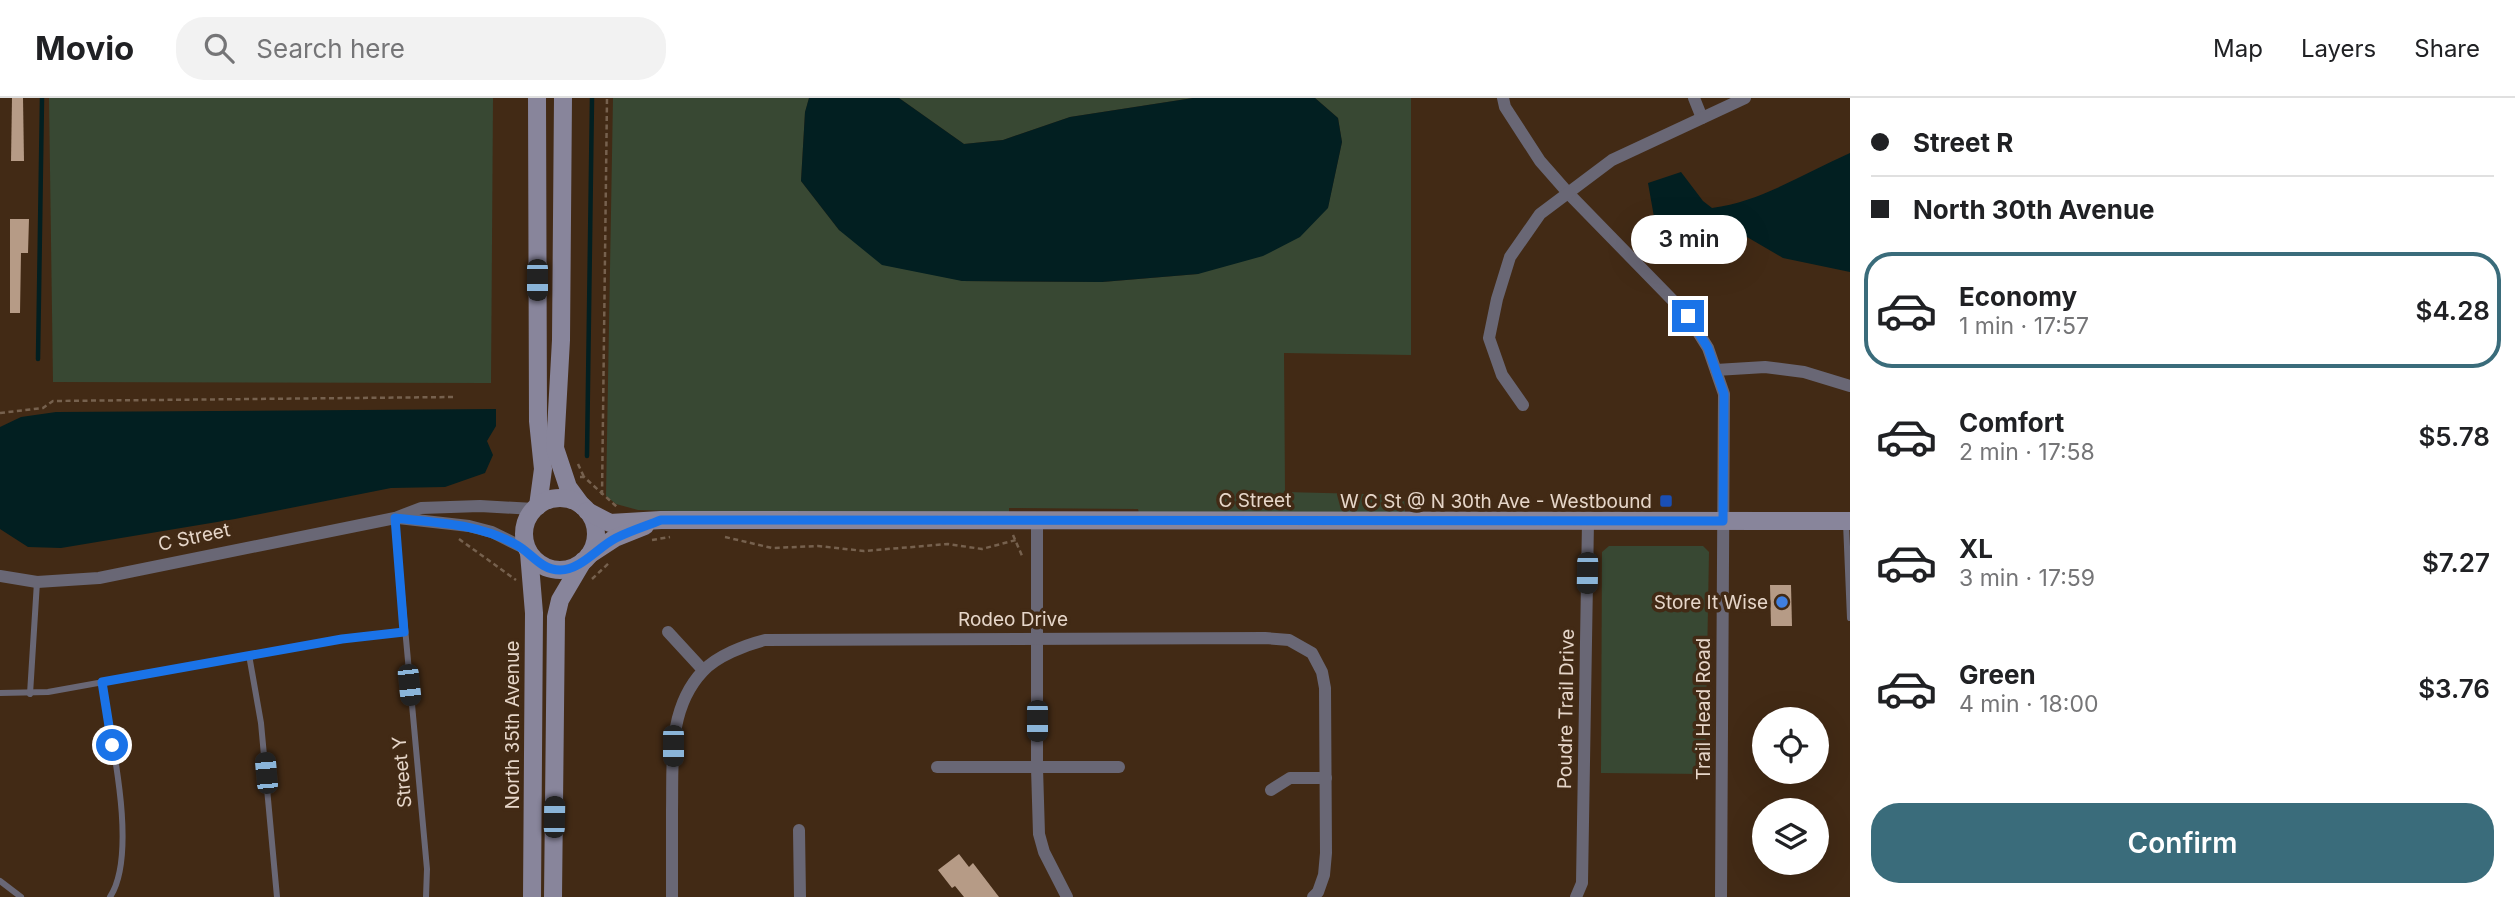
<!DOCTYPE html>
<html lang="en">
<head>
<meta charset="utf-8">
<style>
	:root { --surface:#fff; --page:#f2f2f2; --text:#202124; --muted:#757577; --line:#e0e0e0; --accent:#3a6c7b }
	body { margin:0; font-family:Inter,sans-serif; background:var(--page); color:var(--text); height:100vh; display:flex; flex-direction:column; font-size:26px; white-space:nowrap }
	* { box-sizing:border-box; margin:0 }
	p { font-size:23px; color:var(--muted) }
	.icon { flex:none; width:38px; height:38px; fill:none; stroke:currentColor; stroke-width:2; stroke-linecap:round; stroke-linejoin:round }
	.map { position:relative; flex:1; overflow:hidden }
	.panel { display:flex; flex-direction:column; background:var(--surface); width:665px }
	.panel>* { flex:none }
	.hud { display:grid; align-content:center; height:154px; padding:0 21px; background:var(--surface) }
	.controls { position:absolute; left:1752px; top:609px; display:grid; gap:14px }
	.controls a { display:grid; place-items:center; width:77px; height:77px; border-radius:50%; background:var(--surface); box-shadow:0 7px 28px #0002; font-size:35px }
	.end { position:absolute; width:32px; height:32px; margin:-16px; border:9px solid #1a73e8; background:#fff; box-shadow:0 0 0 4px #fff }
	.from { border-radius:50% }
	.bubble { position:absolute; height:49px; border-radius:24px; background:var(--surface); box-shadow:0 7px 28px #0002; font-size:23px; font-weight:600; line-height:49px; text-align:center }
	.car { position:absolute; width:21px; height:42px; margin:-21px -10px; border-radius:9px; box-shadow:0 0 5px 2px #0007; background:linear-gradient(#222 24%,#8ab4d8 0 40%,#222 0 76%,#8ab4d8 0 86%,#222 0) }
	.hud b { display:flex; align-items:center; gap:24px; height:66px; font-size:26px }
	.hud b+b { border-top:2px solid var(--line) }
	.hud i { width:18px; height:18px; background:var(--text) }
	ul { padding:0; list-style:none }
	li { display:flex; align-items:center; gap:21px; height:116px; margin:0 14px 10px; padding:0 7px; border:4px solid transparent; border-radius:28px }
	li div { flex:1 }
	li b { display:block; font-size:26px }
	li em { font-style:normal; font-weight:600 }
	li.active { border-color:var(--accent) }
	li>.icon { width:63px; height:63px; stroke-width:1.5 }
	.cta { display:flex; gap:14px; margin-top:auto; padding:14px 21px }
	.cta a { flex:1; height:80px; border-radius:28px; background:var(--accent); color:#fff; font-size:28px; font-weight:600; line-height:80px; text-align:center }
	header { display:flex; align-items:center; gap:42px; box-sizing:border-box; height:98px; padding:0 35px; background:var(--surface); border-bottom:2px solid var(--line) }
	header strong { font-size:33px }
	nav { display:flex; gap:38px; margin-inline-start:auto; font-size:24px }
	.search { width:490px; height:63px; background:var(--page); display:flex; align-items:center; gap:18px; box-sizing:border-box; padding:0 24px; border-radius:28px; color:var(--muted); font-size:26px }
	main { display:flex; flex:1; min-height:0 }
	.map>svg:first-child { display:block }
	.green { fill:#384833 }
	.water { fill:#021f21 }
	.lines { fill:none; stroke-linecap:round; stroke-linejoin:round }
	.stream { stroke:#021f21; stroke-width:4.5 }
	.building { fill:#b69b86 }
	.path { stroke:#76614e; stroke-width:2.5; stroke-dasharray:5 3.5; stroke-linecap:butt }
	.lane { stroke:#696775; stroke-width:6 }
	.street { stroke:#696775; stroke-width:12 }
	.secondary { stroke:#88859b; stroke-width:18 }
	.route { stroke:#1a73e8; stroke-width:9 }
	.transit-dot { fill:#1a4fb4; stroke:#422a15; stroke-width:2.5 }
	.shop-dot { fill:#3f7fe0; stroke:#422a15; stroke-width:2.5 }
	.labels { text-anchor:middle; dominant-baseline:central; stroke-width:7; stroke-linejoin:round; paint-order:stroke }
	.street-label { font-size:19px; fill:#e6d6c9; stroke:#422a15 }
	.poi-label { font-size:19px; fill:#e6d6c9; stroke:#422a15; text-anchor:end }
</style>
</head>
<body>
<header>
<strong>Movio</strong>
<div class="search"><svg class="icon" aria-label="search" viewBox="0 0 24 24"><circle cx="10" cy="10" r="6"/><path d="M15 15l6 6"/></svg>Search here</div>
<nav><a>Map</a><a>Layers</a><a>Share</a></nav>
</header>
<main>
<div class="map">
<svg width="1850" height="799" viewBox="0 0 1850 799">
	<rect width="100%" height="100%" fill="#422a15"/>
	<!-- green -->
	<g class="green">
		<polygon points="49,0 493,0 491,285 53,284"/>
		<polygon points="613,0 809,0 805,15 801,83 839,132 962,183 1102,184 1198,176 1328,109 1342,44 1338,20 1315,0 1411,0 1411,257 1284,255 1285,394 1404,397 1405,414 1139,415 1138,411 1009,410 1009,416 792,416 638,412 616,406 606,398"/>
		<polygon points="899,0 1193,0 1070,19 1003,42 964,46"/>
		<polygon points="1609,448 1703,448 1709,454 1705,676 1601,675 1602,454"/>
	</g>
	<!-- water -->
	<g class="water">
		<polygon points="809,0 899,0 964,46 1003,42 1070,19 1193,0 1315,0 1338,20 1342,44 1328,110 1300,139 1263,158 1198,176 1102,184 962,183 882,167 839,132 801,83 805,14"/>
		<path d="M1850,55V174L1783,160L1747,139L1702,144L1680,139L1654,119L1648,85L1681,74L1703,103L1712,110C1763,103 1804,75 1850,55Z"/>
		<polygon points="496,311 496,328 487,343 493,357 485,375 445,389 391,390 235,421 61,450 28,449 0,431 0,329 21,319 56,314"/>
	</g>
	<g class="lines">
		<!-- stream -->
		<g class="stream">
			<polyline points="38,261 42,0"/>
			<polyline points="587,358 592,0"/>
		</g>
	</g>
	<!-- building -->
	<g class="building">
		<polygon points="12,0 23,0 24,63 11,63"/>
		<polygon points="10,121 29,121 28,155 21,155 20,215 10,215"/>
		<polygon points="1770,487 1791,487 1792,528 1771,528"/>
		<polygon points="959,756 969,769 973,765 999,799 964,799 955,788 952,790 938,772"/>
	</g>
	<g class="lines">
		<!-- path -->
		<g class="path">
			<polyline points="0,315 43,310 53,303 453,299"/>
			<polyline points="578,366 584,379"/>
			<polyline points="580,379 584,379 617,409"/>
			<polyline points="602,397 607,0"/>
			<polyline points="1013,437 1023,460"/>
			<polyline points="725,439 772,450 818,448 864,453 948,446 982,451 1016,442"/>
			<polyline points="459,441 516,482"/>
			<polyline points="652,442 670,439"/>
			<polyline points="592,481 610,464"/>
		</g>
		<!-- lane -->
		<g class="lane">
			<polyline points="395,420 427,771 426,799"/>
			<polyline points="1846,425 1850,520"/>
			<polyline points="249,557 261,625 277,799"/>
			<path d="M102,584C110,636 139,755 110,799"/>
			<polyline points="0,595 48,594 342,541 404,534"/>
			<polyline points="30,596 37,484"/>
			<polyline points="0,783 21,799"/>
		</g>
		<!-- street -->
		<g class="street">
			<polyline points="1503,0 1505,9 1540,63 1569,96 1688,218 1708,250 1724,296 1721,799"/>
			<polyline points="1694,0 1702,20"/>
			<polyline points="1716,272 1765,269 1804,274 1850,288"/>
			<polyline points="1523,307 1502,277 1489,240 1497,201 1510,159 1540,116 1612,62 1745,0"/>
			<polyline points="398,420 469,428 492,434 528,452"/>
			<polyline points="1037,423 1037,670 1039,736 1044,754 1067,799"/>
			<polyline points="0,478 37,484 99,480 395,420 421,410 480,408 534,411"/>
			<polyline points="668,534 703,572"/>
			<polyline points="937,669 1119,669"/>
			<polyline points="1271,692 1290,680 1326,680"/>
			<polyline points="799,732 800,799"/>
			<path d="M672,799C672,770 672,741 672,712C673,665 667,611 703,573C717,558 745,547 765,542L1265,540L1289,542L1312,555L1322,574L1325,590L1326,755L1324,777L1318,794L1313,799"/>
			<polyline points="1576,799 1582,785 1588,423"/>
		</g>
		<!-- secondary -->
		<g class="secondary">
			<polyline points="537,0 538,323 543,371 538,408"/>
			<polyline points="563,0 561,242 555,350 568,389 582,408"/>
			<circle cx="560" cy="436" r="36"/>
			<polyline points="587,413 610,425 661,422 1850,423"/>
			<polyline points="529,455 534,515 532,799"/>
			<polyline points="589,457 615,440 645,428"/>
			<polyline points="553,799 556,519 560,502 583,463"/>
		</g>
	</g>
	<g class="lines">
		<!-- route -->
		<path class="route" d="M112,647L102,584L342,541L404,534L395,420C436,425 477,425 515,446C531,454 540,472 560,472C581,472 598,449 616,440C630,433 646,428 661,422L1723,423L1724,296L1708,250L1688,218"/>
	</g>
	<!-- markers -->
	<rect class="transit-dot" x="1659" y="396" width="14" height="14" rx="3.5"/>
	<circle class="shop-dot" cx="1782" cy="504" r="7"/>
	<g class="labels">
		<!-- street labels -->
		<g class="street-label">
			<text x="1255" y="402">C Street</text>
			<text transform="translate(194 439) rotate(-12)">C Street</text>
			<text x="1013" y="521">Rodeo Drive</text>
			<text transform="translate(1566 611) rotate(-89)">Poudre Trail Drive</text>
			<text transform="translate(1703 611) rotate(-90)">Trail Head Road</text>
			<text transform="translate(512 627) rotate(-90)">North 35th Avenue</text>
			<text transform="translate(402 674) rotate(-95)">Street Y</text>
		</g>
		<!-- poi labels -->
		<g class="poi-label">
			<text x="1652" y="403">W C St @ N 30th Ave - Westbound</text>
			<text x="1768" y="504">Store It Wise</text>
		</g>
	</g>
</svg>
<div class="controls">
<a><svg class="icon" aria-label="locate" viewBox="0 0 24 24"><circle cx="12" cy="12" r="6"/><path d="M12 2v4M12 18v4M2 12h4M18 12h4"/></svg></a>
<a><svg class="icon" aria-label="layers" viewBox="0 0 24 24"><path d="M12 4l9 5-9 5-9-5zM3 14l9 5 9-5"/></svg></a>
</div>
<i class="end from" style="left:112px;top:647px"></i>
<i class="end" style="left:1688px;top:218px"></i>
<div class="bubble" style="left:1631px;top:117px;width:116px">3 min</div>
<i class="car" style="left:537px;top:182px;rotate:180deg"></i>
<i class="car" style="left:1587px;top:475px;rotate:181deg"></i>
<i class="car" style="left:409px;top:587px;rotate:174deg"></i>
<i class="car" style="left:1037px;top:623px;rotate:180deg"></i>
<i class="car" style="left:673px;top:648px;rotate:180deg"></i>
<i class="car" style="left:266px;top:675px;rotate:355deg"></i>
<i class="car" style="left:554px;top:719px;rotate:1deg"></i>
</div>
<section class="panel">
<div class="hud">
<b><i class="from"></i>Street R</b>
<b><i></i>North 30th Avenue</b>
</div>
<ul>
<li class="active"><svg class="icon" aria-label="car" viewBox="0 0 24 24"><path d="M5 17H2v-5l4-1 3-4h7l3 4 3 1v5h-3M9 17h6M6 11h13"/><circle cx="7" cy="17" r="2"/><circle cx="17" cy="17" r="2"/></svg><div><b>Economy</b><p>1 min · 17:57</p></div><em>$4.28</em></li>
<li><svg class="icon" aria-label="car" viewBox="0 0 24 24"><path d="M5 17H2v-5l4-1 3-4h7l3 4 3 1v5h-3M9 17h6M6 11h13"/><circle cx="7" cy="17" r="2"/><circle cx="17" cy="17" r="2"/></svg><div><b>Comfort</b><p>2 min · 17:58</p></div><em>$5.78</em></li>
<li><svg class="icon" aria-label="car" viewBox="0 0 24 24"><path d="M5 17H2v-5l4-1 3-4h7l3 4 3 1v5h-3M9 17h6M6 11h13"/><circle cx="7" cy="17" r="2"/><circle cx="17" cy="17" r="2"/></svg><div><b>XL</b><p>3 min · 17:59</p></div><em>$7.27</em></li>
<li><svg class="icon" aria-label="car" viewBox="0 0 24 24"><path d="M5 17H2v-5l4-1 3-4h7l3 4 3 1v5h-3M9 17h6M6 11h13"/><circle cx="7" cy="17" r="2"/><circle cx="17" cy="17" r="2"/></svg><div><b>Green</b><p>4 min · 18:00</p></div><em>$3.76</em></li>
</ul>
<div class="cta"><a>Confirm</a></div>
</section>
</main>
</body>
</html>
